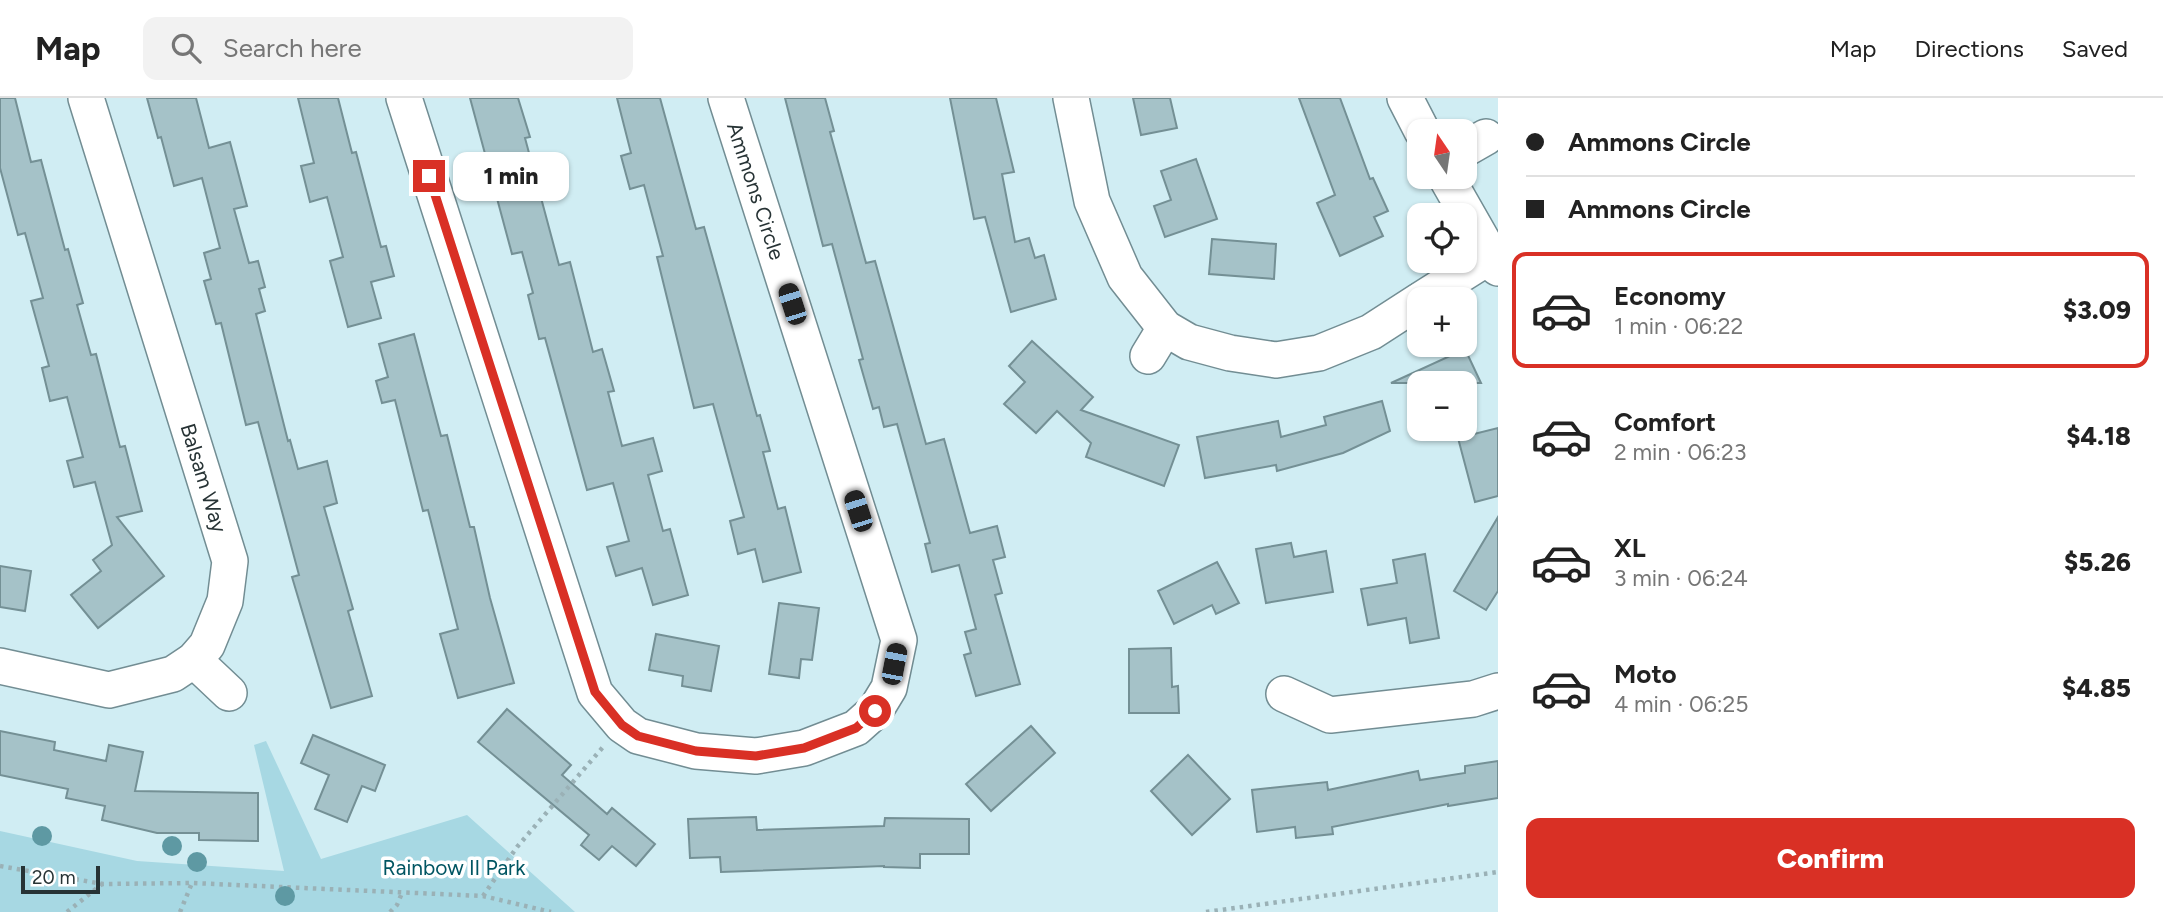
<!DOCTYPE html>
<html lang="en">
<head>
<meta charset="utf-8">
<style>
	:root { --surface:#fff; --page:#f2f2f2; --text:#222; --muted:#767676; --line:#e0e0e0; --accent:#d93025 }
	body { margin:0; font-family:Figtree,sans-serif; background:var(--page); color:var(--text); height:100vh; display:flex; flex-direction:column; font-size:26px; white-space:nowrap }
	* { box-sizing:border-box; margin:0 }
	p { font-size:23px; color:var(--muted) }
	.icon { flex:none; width:38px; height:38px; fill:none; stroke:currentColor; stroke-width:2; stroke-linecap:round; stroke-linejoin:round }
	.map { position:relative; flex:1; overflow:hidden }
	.sheet { display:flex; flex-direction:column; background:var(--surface); width:665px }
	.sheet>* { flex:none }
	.banner { display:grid; align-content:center; height:154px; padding:0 28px; background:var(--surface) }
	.needle { width:46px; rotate:347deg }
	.tools { position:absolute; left:1407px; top:21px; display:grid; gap:14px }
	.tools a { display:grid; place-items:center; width:70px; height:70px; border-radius:14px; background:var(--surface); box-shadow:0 2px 5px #0004; font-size:35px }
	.scale { position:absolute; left:21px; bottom:18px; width:79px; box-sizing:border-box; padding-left:7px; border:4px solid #273335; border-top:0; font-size:19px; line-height:24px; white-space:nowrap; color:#273335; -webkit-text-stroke:5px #fff; paint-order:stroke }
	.end { position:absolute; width:32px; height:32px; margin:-16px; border:9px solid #d93025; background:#fff; box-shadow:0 0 0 4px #fff }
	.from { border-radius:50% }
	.bubble { position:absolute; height:49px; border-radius:14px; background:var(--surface); box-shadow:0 2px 5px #0004; font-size:23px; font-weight:800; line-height:49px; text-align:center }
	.car { position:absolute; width:21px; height:42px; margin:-21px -10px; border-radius:9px; box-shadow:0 0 5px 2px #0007; background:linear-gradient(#222 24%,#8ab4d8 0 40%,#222 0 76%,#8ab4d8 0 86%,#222 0) }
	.banner b { display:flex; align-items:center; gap:24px; height:66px; font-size:26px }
	.banner b+b { border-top:2px solid var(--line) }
	.banner i { width:18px; height:18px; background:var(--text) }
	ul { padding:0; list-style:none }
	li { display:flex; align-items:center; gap:21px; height:116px; margin:0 14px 10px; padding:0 14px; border:4px solid transparent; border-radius:14px }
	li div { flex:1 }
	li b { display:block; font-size:26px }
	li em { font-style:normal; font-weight:800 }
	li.on { border-color:var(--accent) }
	li>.icon { width:63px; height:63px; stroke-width:1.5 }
	.cta { display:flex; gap:14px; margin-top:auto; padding:14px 28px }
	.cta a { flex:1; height:80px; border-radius:14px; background:var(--accent); color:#fff; font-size:28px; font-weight:800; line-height:80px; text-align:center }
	header { display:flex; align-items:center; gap:42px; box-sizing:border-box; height:98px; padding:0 35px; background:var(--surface); border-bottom:2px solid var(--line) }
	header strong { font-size:33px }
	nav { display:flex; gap:38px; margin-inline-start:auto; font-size:24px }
	.search { width:490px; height:63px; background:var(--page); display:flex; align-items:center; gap:18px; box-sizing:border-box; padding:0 24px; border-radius:14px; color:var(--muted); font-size:26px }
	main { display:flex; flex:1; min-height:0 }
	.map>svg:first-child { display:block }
	.green { fill:#a7d8e3 }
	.building { fill:#a5c2c8; stroke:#749095; stroke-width:2 }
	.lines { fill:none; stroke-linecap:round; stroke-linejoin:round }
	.minor-casing { stroke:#728d93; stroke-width:38 }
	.path { stroke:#9ab1b6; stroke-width:4.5; stroke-dasharray:3.5 5; stroke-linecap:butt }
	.minor { stroke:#fff; stroke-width:35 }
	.tree { fill:#5e99a3 }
	.route { stroke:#d93025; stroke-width:9 }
	.labels { text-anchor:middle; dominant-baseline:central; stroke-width:7; stroke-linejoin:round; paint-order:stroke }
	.street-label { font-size:21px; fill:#273335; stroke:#fff }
	.park-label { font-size:21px; fill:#005562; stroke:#fff }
</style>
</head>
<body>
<header>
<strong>Map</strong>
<div class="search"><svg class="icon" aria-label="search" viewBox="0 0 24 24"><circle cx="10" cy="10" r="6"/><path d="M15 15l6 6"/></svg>Search here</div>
<nav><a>Map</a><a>Directions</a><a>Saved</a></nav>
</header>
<main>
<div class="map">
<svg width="1498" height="814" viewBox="0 0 1498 814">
	<rect width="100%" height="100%" fill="#d0edf3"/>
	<!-- green -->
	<polygon class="green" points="266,643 321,761 467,717 575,814 0,814 0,733 137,763 284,773 254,647"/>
	<!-- building -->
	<g class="building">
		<polygon points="0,0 15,0 31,64 41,62 65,152 68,151 83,205 77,207 91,257 96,256 120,349 125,348 142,413 117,419 164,478 98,530 71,497 101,473 93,462 112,447 95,384 74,389 67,363 83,359 67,299 50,303 42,270 49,268 31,203 43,200 25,135 18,137 0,70"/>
		<polygon points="147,0 196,0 209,50 230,44 247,108 234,111 249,165 258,163 265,189 259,191 265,213 256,216 288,343 290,342 298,371 327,363 337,405 324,409 353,511 348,513 372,598 331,610 292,479 299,477 258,324 246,327 221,225 216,226 204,183 211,181 204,155 220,150 202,80 174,88 161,39 158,40"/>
		<polygon points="298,0 338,0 352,55 356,54 381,149 386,148 394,178 371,184 381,220 348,229 330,163 343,159 327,99 310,104 301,68 314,65"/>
		<polygon points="470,0 518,0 530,39 525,40 559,167 570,164 593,254 602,251 614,293 608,294 622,348 653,340 662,373 648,377 663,433 670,431 688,497 653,507 642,470 616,478 607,449 629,443 613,385 587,392 545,240 539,241 528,197 533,195 522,154 512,156"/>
		<polygon points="617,0 660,0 696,131 704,129 757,318 760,317 770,353 763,354 778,411 785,409 801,474 763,484 755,451 738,456 730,423 744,419 713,306 694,310 657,159 663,158 644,87 630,91 621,58 631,55"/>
		<polygon points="785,0 825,0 834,33 830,34 866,165 875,163 926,346 944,341 970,435 997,428 1005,459 993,462 1002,495 995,497 1020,586 976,598 964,557 971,555 965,534 976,531 959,467 932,474 925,446 930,445 897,326 884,329 879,309 873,311 859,262 863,261 832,146 823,148"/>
		<polygon points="950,0 996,0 1014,74 1002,76 1015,144 1029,140 1035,160 1044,157 1056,201 1011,214 985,119 974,121"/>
		<polygon points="1133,0 1170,0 1177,30 1141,37"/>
		<polygon points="1299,0 1340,0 1370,81 1373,80 1388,113 1374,119 1383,138 1340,158 1317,105 1335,97"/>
		<polygon points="1196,61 1217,121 1165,139 1154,108 1171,102 1161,73"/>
		<polygon points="1212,141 1276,146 1274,181 1209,176"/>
		<polygon points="414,236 441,338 447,337 470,429 474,429 490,500 514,585 458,600 440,536 458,531 428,412 423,413 395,302 382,305 376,283 388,279 379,246"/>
		<polygon points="1032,243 1093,299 1081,312 1179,347 1164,388 1086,359 1091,345 1057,313 1036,335 1004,306 1025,284 1009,268"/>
		<polygon points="1465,251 1481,285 1391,285"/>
		<polygon points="1382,303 1390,333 1343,355 1277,373 1276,367 1205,380 1197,339 1278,323 1281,339 1326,327 1324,319"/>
		<polygon points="1498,330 1498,398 1475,404 1458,340"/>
		<polygon points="1498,419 1498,493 1486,512 1454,493"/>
		<polygon points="1291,445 1294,459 1326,453 1333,494 1266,505 1256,451"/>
		<polygon points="1425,456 1439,540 1410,545 1406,520 1368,527 1361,491 1397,485 1393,462"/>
		<polygon points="1217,464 1239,505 1216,516 1212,507 1174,526 1158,493"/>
		<polygon points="0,468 31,473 25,513 0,509"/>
		<polygon points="779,505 819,510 812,562 801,561 799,580 769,576"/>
		<polygon points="656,536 719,548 711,593 682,588 683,578 649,572"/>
		<polygon points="1171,550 1172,589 1178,588 1179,615 1129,615 1129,551"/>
		<polygon points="507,611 571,667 562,677 607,716 612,710 655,746 636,768 612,748 599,762 581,747 589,737 478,644"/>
		<polygon points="1031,628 1055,655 991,713 966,686"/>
		<polygon points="0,633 55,644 54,652 106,663 109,647 143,654 135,693 258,695 258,743 199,742 199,735 157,735 102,722 105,708 66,700 68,691 0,677"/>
		<polygon points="313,637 385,667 375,693 362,688 347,724 315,711 329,677 301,665"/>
		<polygon points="1188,657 1230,701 1192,737 1151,693"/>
		<polygon points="1498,663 1498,700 1448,708 1448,706 1332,729 1333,736 1296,740 1295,729 1257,734 1252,692 1327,684 1328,692 1418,673 1420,682 1465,675 1465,668"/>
		<polygon points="756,719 757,732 884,728 885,720 969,721 969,756 920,756 920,770 884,769 884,768 721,774 720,759 690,760 688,721"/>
	</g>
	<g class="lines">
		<defs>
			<g id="minor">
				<polyline points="404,0 595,595 622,627 638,638 696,653 756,658 804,650 856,630 875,613 889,590 899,542 726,0"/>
				<polyline points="1071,0 1092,103 1125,179 1165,230 1189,244 1230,255 1276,262 1319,255 1371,234 1419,203"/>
				<polyline points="1405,0 1422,33"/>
				<polyline points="1465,51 1486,39"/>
				<polyline points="1446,79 1498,170"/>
				<polyline points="1422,201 1490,158"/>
				<polyline points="1148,258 1165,230"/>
				<polyline points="194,562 229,595"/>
				<polyline points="0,568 109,592 173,576 194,562 207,547 225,503 230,463 86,0"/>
				<polyline points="1284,596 1330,617 1473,601 1498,593"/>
			</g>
		</defs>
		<!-- minor casing -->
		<use href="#minor" class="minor-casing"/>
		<!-- path -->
		<g class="path">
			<polyline points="0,768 103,786 192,785 483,798 551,814"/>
			<polyline points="483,798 517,749 603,649"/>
			<polyline points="67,814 102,786"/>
			<polyline points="180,814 192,785"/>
			<polyline points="390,814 397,807 402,795"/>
			<polyline points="1206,814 1498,774"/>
		</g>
		<!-- minor -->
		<use href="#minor" class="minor"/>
	</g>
	<!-- trees -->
	<g class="tree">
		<circle cx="42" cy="738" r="10"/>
		<circle cx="172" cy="748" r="10"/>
		<circle cx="197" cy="764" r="10"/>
		<circle cx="285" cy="798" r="10"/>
	</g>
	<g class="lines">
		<!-- route -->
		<polyline class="route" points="429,78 595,594 622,627 638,638 696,653 756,658 804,650 856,630 875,613"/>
	</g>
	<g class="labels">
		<!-- street labels -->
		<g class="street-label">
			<text transform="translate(756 93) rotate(72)">Ammons Circle</text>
			<text transform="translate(204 380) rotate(73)">Balsam Way</text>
		</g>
		<!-- park labels -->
		<g class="park-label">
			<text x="454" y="769">Rainbow II Park</text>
		</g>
	</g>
</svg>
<div class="tools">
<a><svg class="needle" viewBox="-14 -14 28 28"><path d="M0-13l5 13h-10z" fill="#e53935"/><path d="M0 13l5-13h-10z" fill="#767676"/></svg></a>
<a><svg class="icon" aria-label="locate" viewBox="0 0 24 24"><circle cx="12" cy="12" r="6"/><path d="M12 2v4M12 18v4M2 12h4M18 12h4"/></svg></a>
<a>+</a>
<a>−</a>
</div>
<div class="scale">20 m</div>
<i class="end from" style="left:875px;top:613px"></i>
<i class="end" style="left:429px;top:78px"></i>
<div class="bubble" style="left:453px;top:54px;width:116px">1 min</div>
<i class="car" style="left:792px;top:206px;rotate:342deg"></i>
<i class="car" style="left:858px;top:413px;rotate:342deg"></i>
<i class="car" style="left:894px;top:566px;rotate:11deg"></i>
</div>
<section class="sheet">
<div class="banner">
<b><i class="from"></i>Ammons Circle</b>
<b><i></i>Ammons Circle</b>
</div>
<ul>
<li class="on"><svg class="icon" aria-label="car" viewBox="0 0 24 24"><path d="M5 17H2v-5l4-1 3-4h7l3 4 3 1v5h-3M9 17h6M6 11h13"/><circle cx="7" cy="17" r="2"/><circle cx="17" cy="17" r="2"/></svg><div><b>Economy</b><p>1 min · 06:22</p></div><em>$3.09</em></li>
<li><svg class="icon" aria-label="car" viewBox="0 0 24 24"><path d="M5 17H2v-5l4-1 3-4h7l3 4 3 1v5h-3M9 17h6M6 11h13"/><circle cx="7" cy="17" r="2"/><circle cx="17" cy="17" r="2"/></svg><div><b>Comfort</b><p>2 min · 06:23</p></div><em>$4.18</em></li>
<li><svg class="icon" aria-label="car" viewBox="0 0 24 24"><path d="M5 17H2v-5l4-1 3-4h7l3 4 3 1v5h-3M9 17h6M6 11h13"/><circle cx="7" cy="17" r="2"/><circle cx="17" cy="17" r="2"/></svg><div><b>XL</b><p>3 min · 06:24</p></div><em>$5.26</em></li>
<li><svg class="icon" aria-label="car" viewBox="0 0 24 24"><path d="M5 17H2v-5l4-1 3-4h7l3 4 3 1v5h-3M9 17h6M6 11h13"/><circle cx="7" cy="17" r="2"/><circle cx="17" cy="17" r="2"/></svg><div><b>Moto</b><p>4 min · 06:25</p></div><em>$4.85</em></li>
</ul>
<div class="cta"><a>Confirm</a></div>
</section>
</main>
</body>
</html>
